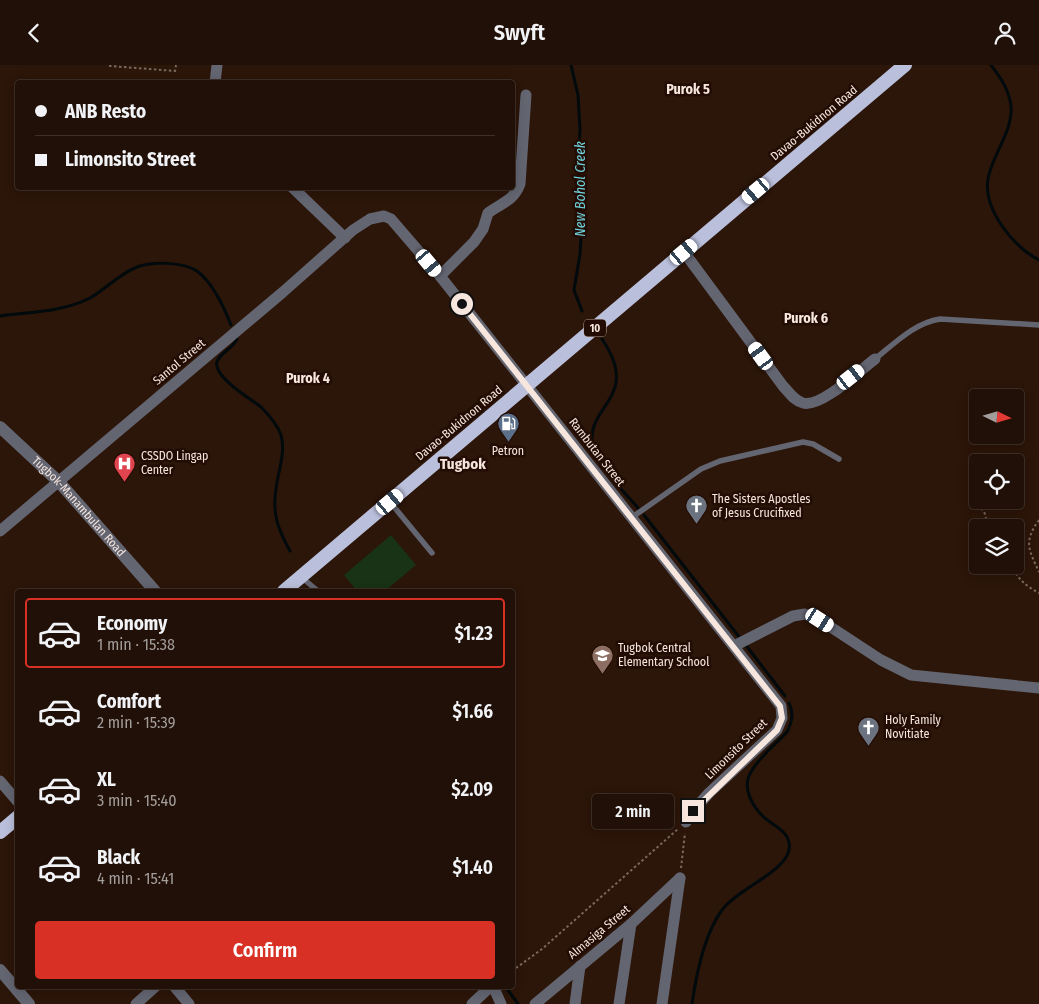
<!DOCTYPE html>
<html lang="en">
<head>
<meta charset="utf-8">
<style>
	:root { --surface:#211007; --page:#291911; --text:#f1f3f6; --muted:#a29d9b; --line:#3e3028; --accent:#d93025 }
	body { margin:0; font-family:"Fira Sans Condensed",sans-serif; background:var(--page); color:var(--text); height:100vh; display:flex; flex-direction:column; font-size:19px; white-space:nowrap }
	* { box-sizing:border-box; margin:0 }
	p { font-size:16px; color:var(--muted) }
	.icon { flex:none; width:28px; height:28px; fill:none; stroke:currentColor; stroke-width:2; stroke-linecap:round; stroke-linejoin:round }
	.map { position:relative; flex:1; overflow:hidden }
	.drawer { position:absolute; left:15px; top:524px; width:500px; height:400px; display:flex; flex-direction:column; background:var(--surface); border-radius:5px; box-shadow:0 2px 12px #0003,0 0 0 1px var(--line) }
	.drawer>* { flex:none }
	.top-card { position:absolute; left:15px; top:15px; width:500px; height:110px; border-radius:5px; box-shadow:0 2px 12px #0003,0 0 0 1px var(--line); display:grid; align-content:center; height:110px; padding:0 20px; background:var(--surface) }
	.needle { width:32px; rotate:95deg }
	.fabs { position:absolute; left:969px; top:324px; display:grid; gap:10px }
	.fabs a { display:grid; place-items:center; width:55px; height:55px; border-radius:5px; background:var(--surface); box-shadow:0 2px 12px #0003,0 0 0 1px var(--line); font-size:25px }
	.end { position:absolute; width:22px; height:22px; margin:-11px; border:6px solid #f7e6de; background:#111; box-shadow:0 0 0 2px #111 }
	.from { border-radius:50% }
	.bubble { position:absolute; height:35px; border-radius:5px; background:var(--surface); box-shadow:0 2px 12px #0003,0 0 0 1px var(--line); font-size:16px; font-weight:600; line-height:35px; text-align:center }
	.car { position:absolute; width:15px; height:30px; margin:-15px -8px; border-radius:6px; box-shadow:0 0 4px 1px #0007; background:linear-gradient(#fff 24%,#345 0 40%,#fff 0 76%,#345 0 86%,#fff 0) }
	.top-card b { display:flex; align-items:center; gap:18px; height:48px; font-size:19px }
	.top-card b+b { border-top:1px solid var(--line) }
	.top-card i { width:12px; height:12px; background:var(--text) }
	ul { padding:9px 0 0; list-style:none }
	li { display:flex; align-items:center; gap:15px; height:70px; margin:0 10px 8px; padding:0 10px; border:2px solid transparent; border-radius:5px }
	li div { flex:1 }
	li b { display:block; font-size:19px }
	li em { font-style:normal; font-weight:600 }
	li.selected { border-color:var(--accent) }
	li>.icon { width:45px; height:45px; stroke-width:1.5 }
	.cta { display:flex; gap:10px; margin-top:auto; padding:10px 20px }
	.cta a { flex:1; height:58px; border-radius:5px; background:var(--accent); color:#fff; font-size:20px; font-weight:600; line-height:58px; text-align:center }
	header { display:flex; justify-content:space-between; align-items:center; height:65px; padding:0 20px; background:var(--surface); font-size:22px; font-weight:600 }
	.map>svg:first-child { display:block }
	.green { fill:#183315 }
	.lines { fill:none; stroke-linecap:round; stroke-linejoin:round }
	.stream { stroke:#000a0c; stroke-width:3 }
	.path { stroke:#7c685d; stroke-width:2; stroke-dasharray:2.5 2.5; stroke-linecap:butt }
	.service { stroke:#636571; stroke-width:5.5 }
	.minor { stroke:#636571; stroke-width:11 }
	.tertiary { stroke:#636571; stroke-width:12 }
	.trunk { stroke:#babfdb; stroke-width:14 }
	.route { stroke:#f7e6de; stroke-width:6 }
	.labels { text-anchor:middle; dominant-baseline:central; stroke-width:5; stroke-linejoin:round; paint-order:stroke }
	.shield { fill:#220c03; stroke:#b7a59c; stroke-width:1 }
	.shield-label { font-size:11px; font-weight:bold; fill:#f7e6de }
	.street-label { font-size:12px; fill:#f7e6de; stroke:#220c03 }
	.poi-label { font-size:12px; fill:#f7e6de; stroke:#220c03; text-anchor:start }
	.neighbourhood-label { font-size:14px; font-weight:bold; fill:#f7e6de; stroke:#220c03 }
	.water-label { font-size:14px; font-style:italic; fill:#6fd1da; stroke:#220c03 }
	.quarter-label { font-size:15px; font-weight:bold; fill:#f7e6de; stroke:#220c03 }
</style>
</head>
<body>
<header><svg class="icon" aria-label="back" viewBox="0 0 24 24"><path d="M15 5l-7 7 7 7"/></svg>Swyft<svg class="icon" aria-label="person" viewBox="0 0 24 24"><circle cx="12" cy="8" r="4"/><path d="M4 21q1-7 8-7t8 7"/></svg></header>
<div class="map">
<svg width="1039" height="939" viewBox="0 0 1039 939">
	<rect width="100%" height="100%" fill="#2c1509"/>
	<!-- green -->
	<polygon class="green" points="391,470 416,500 385,526 357,526 344,510"/>
	<g class="lines">
		<!-- stream -->
		<g class="stream">
			<polyline points="571,0 578,30 580,64 578,100 581,172 580,189 574,225 582,246"/>
			<path d="M991,0C1001,13 1009,25 1011,41C1013,67 992,90 988,114C983,145 1014,182 1039,195"/>
			<path d="M0,251C29,247 63,247 90,233C106,224 119,209 137,202C152,196 183,197 197,206C213,218 224,242 231,260"/>
			<path d="M237,274C233,284 220,287 217,297C213,312 251,334 261,342C269,350 277,359 281,370C286,388 278,406 276,424C272,449 278,464 290,486"/>
			<path d="M602,274C644,336 580,340 594,386C599,402 626,429 638,443"/>
			<polyline points="644,450 740,573"/>
			<polyline points="745,579 785,631"/>
			<polyline points="505,921 518,939"/>
			<path d="M692,939C696,911 705,868 722,845C736,825 785,807 789,785C792,768 776,762 766,754C753,743 741,723 751,707C759,692 775,680 787,667C792,657 794,649 789,638"/>
		</g>
		<!-- path -->
		<g class="path">
			<polyline points="110,0 110,1 175,6 176,0"/>
			<polyline points="974,430 985,449 988,462"/>
			<path d="M1039,455C1023,477 1029,485 1039,507"/>
			<path d="M1010,500C1019,514 1024,520 1039,528"/>
			<polyline points="681,803 685,768"/>
			<polyline points="512,906 542,884 678,764"/>
		</g>
		<!-- service -->
		<g class="service">
			<path d="M875,294C894,279 914,258 940,254L1039,260"/>
			<polyline points="390,437 432,488"/>
			<polyline points="631,453 701,404 720,396 803,377 813,379 839,394"/>
			<polyline points="301,512 318,526"/>
		</g>
		<!-- minor -->
		<g class="minor">
			<polyline points="215,18 217,0"/>
			<polyline points="292,122 345,173"/>
			<path d="M684,187L783,321C789,327 794,336 803,338C821,343 860,305 875,294"/>
			<path d="M440,211L474,177L483,164L488,148C501,138 514,136 520,119L526,30"/>
			<polyline points="0,466 283,227 353,165 370,154 384,151 391,154 440,211 781,641 782,653 777,665 709,728 693,746 686,757"/>
			<polyline points="734,581 793,551 805,549 820,555 881,595 911,610 1039,623"/>
			<polyline points="0,716 18,737"/>
			<polyline points="174,921 189,939"/>
			<polyline points="493,921 501,939"/>
			<polyline points="136,939 156,921"/>
			<polyline points="472,939 491,921"/>
			<polyline points="535,939 631,859 680,813"/>
			<polyline points="575,939 580,901"/>
			<polyline points="619,939 631,859"/>
			<polyline points="662,939 680,813"/>
		</g>
		<!-- tertiary -->
		<g class="tertiary">
			<path id="s1" d="M0,362L59,417L155,526"/>
			<polyline points="0,905 29,939"/>
		</g>
		<!-- trunk -->
		<g class="trunk">
			<polyline points="284,526 905,0"/>
			<polyline points="0,767 18,752"/>
		</g>
	</g>
	<g class="lines">
		<!-- route -->
		<polyline class="route" points="462,239 780,641 782,653 777,665 693,746"/>
	</g>
	<!-- icons -->
	<defs>
		<symbol id="fuel-pin" viewBox="-11 -11 22 30"><path d="M0 17L-7.5 6A9.5 9.5 0 1 1 7.5 6Z" fill="#5c6f8a" stroke="#220c03"/><path d="M-5.5-6h7V0h2V4h1.3V-2.5L3-4.5l.8-.8L6-3V5H2.5V1h-1V6h-7ZM-4.2-4.7v3.2H.2V-4.7Z" fill="#fff"/></symbol>
		<symbol id="hospital-pin" viewBox="-11 -11 22 30"><path d="M0 17L-7.5 6A9.5 9.5 0 1 1 7.5 6Z" fill="#e0444e" stroke="#220c03"/><path d="M-5-5h3v3.5h4V-5h3V5h-3V1.5h-4V5h-3Z" fill="#fff"/></symbol>
		<symbol id="church-pin" viewBox="-11 -11 22 30"><path d="M0 17L-7.5 6A9.5 9.5 0 1 1 7.5 6Z" fill="#6b7280" stroke="#220c03"/><path d="M-1.2-6h2.4v3.5h3.3v2.4h-3.3V6h-2.4V-.1h-3.3v-2.4h3.3Z" fill="#fff"/></symbol>
		<symbol id="school-pin" viewBox="-11 -11 22 30"><path d="M0 17L-7.5 6A9.5 9.5 0 1 1 7.5 6Z" fill="#8d6e63" stroke="#220c03"/><path d="M0-5L7-2L0 1L-7-2ZM-4 1L0 2.5L4 1V4Q0 6-4 4Z" fill="#fff"/></symbol>
	</defs>
	<g fill-rule="evenodd">
		<use href="#fuel-pin" x="496" y="346" width="25" height="34"/>
		<use href="#hospital-pin" x="112" y="386" width="25" height="34"/>
		<use href="#church-pin" x="684" y="428" width="25" height="34"/>
		<use href="#school-pin" x="590" y="578" width="25" height="34"/>
		<use href="#church-pin" x="856" y="650" width="25" height="34"/>
	</g>
	<g class="labels">
		<!-- shield labels -->
		<rect class="shield" x="584" y="254.5" width="22" height="17" rx="4"/>
		<g class="shield-label">
			<text x="595" y="263">10</text>
		</g>
		<!-- street labels -->
		<g class="street-label">
			<text transform="translate(814 58) rotate(-40)">Davao-Bukidnon Road</text>
			<text transform="translate(179 297) rotate(-40)">Santol Street</text>
			<text transform="translate(459 358) rotate(-40)">Davao-Bukidnon Road</text>
			<text transform="translate(597 387) rotate(52)">Rambutan Street</text>
			<text stroke="none"><textPath href="#s1" startOffset="112">Tugbok-Manambulan Road</textPath></text>
			<text transform="translate(736 684) rotate(-44)">Limonsito Street</text>
			<text transform="translate(599 867) rotate(-40)">Almasiga Street</text>
		</g>
		<!-- poi labels -->
		<g class="poi-label">
			<text x="508" y="386" text-anchor="middle">Petron</text>
			<text x="141" y="391">CSSDO Lingap<tspan x="141" dy="14">Center</tspan></text>
			<text x="712" y="434">The Sisters Apostles<tspan x="712" dy="14">of Jesus Crucifixed</tspan></text>
			<text x="618" y="583">Tugbok Central<tspan x="618" dy="14">Elementary School</tspan></text>
			<text x="885" y="655">Holy Family<tspan x="885" dy="14">Novitiate</tspan></text>
		</g>
		<!-- neighbourhood labels -->
		<g class="neighbourhood-label">
			<text x="688" y="24">Purok 5</text>
			<text x="806" y="253">Purok 6</text>
			<text x="308" y="313">Purok 4</text>
		</g>
		<!-- water labels -->
		<g class="water-label">
			<text transform="translate(580 124) rotate(-90)">New Bohol Creek</text>
		</g>
		<!-- quarter labels -->
		<g class="quarter-label">
			<text x="463" y="399">Tugbok</text>
		</g>
	</g>
</svg>
<div class="fabs">
<a><svg class="needle" viewBox="-14 -14 28 28"><path d="M0-13l5 13h-10z" fill="#e53935"/><path d="M0 13l5-13h-10z" fill="#a29d9b"/></svg></a>
<a><svg class="icon" aria-label="locate" viewBox="0 0 24 24"><circle cx="12" cy="12" r="6"/><path d="M12 2v4M12 18v4M2 12h4M18 12h4"/></svg></a>
<a><svg class="icon" aria-label="layers" viewBox="0 0 24 24"><path d="M12 4l9 5-9 5-9-5zM3 14l9 5 9-5"/></svg></a>
</div>
<i class="end from" style="left:462px;top:239px"></i>
<i class="end" style="left:693px;top:746px"></i>
<div class="bubble" style="left:592px;top:729px;width:82px">2 min</div>
<i class="car" style="left:756px;top:126px;rotate:230deg"></i>
<i class="car" style="left:684px;top:187px;rotate:50deg"></i>
<i class="car" style="left:429px;top:198px;rotate:140deg"></i>
<i class="car" style="left:761px;top:291px;rotate:324deg"></i>
<i class="car" style="left:851px;top:312px;rotate:52deg"></i>
<i class="car" style="left:390px;top:437px;rotate:50deg"></i>
<i class="car" style="left:820px;top:555px;rotate:123deg"></i>
<div class="top-card">
<b><i class="from"></i>ANB Resto</b>
<b><i></i>Limonsito Street</b>
</div>
<section class="drawer">
<ul>
<li class="selected"><svg class="icon" aria-label="car" viewBox="0 0 24 24"><path d="M5 17H2v-5l4-1 3-4h7l3 4 3 1v5h-3M9 17h6M6 11h13"/><circle cx="7" cy="17" r="2"/><circle cx="17" cy="17" r="2"/></svg><div><b>Economy</b><p>1 min · 15:38</p></div><em>$1.23</em></li>
<li><svg class="icon" aria-label="car" viewBox="0 0 24 24"><path d="M5 17H2v-5l4-1 3-4h7l3 4 3 1v5h-3M9 17h6M6 11h13"/><circle cx="7" cy="17" r="2"/><circle cx="17" cy="17" r="2"/></svg><div><b>Comfort</b><p>2 min · 15:39</p></div><em>$1.66</em></li>
<li><svg class="icon" aria-label="car" viewBox="0 0 24 24"><path d="M5 17H2v-5l4-1 3-4h7l3 4 3 1v5h-3M9 17h6M6 11h13"/><circle cx="7" cy="17" r="2"/><circle cx="17" cy="17" r="2"/></svg><div><b>XL</b><p>3 min · 15:40</p></div><em>$2.09</em></li>
<li><svg class="icon" aria-label="car" viewBox="0 0 24 24"><path d="M5 17H2v-5l4-1 3-4h7l3 4 3 1v5h-3M9 17h6M6 11h13"/><circle cx="7" cy="17" r="2"/><circle cx="17" cy="17" r="2"/></svg><div><b>Black</b><p>4 min · 15:41</p></div><em>$1.40</em></li>
</ul>
<div class="cta"><a>Confirm</a></div>
</section>
</div>
</body>
</html>
